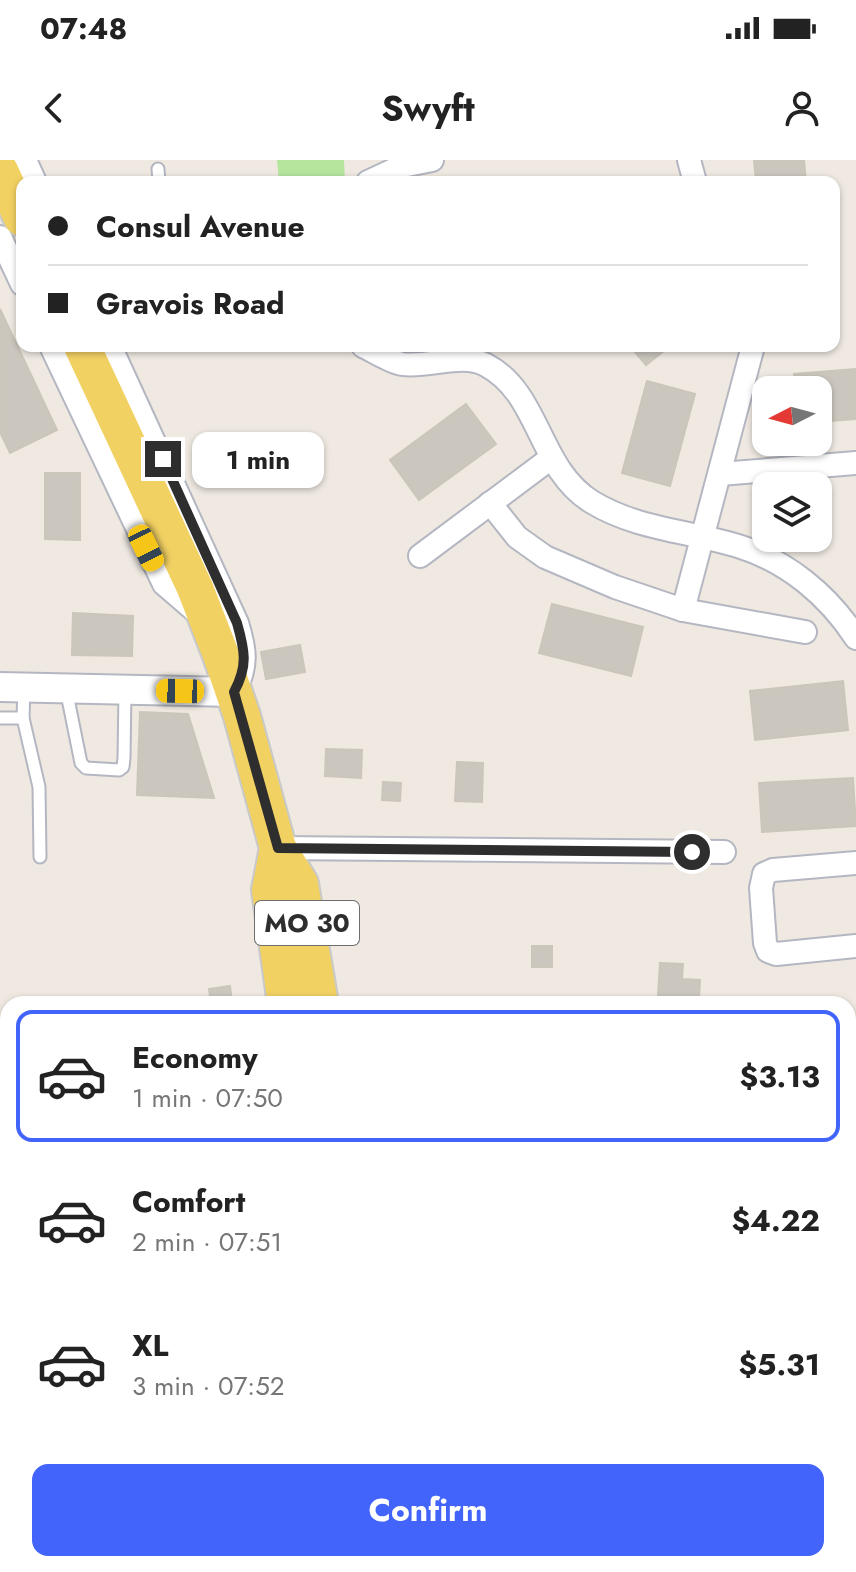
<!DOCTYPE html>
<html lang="en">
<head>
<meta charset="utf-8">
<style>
	:root { --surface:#fff; --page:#f2f2f2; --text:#222; --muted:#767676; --line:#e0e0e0; --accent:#4264fb }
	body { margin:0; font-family:Jost,sans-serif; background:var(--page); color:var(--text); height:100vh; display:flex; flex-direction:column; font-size:30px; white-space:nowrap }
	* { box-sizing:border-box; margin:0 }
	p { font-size:26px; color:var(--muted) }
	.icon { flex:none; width:44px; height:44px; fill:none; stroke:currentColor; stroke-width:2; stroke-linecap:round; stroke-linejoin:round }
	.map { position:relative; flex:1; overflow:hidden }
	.side { position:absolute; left:0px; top:836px; width:856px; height:576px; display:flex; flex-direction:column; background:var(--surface); border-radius:24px 24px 0 0; box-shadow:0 2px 6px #0004 }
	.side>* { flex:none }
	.guide { position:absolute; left:16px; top:16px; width:824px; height:176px; border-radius:16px; box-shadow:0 2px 6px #0004; display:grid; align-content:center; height:176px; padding:0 32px; background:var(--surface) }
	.needle { width:52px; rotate:264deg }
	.tools { position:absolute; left:752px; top:216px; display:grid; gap:16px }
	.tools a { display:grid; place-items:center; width:80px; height:80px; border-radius:16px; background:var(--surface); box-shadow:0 2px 6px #0004; font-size:40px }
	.end { position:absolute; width:36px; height:36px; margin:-18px; border:10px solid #2e2e2e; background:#fff; box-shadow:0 0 0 4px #fff }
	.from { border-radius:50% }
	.bubble { position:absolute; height:56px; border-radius:16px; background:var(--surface); box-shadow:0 2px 6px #0004; font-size:26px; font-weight:700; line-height:56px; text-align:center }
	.car { position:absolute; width:24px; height:48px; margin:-24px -12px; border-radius:10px; box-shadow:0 0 6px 2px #0007; background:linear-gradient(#f5c518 24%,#345 0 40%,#f5c518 0 76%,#345 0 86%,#f5c518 0) }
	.guide b { display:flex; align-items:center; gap:28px; height:76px; font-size:30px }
	.guide b+b { border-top:2px solid var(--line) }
	.guide i { width:20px; height:20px; background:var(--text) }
	ul { padding:14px 0 0; list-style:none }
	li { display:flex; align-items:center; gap:24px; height:132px; margin:0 16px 12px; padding:0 16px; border:4px solid transparent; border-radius:16px }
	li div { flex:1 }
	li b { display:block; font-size:30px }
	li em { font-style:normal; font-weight:700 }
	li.active { border-color:var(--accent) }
	li>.icon { width:72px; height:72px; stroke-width:1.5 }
	.primary-button { display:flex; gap:16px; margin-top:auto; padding:16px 32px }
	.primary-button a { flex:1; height:92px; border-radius:16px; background:var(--accent); color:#fff; font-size:32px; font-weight:700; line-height:92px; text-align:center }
	.status { display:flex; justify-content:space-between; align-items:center; height:56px; padding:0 40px; background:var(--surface); direction:ltr }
	.status svg { height:22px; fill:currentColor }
	header { display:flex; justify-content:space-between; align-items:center; height:104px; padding:0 32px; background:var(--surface); font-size:36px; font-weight:700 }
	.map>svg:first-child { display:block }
	.industrial { fill:#e3e1e8 }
	.education { fill:#f0e6d1 }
	.green { fill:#b6e59e }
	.building { fill:#cbc7bf; stroke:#cbc5ba; stroke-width:2 }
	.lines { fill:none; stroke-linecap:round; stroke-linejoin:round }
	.service-casing { stroke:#b4b7c1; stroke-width:15 }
	.minor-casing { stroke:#b4b7c1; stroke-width:26 }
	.tertiary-casing { stroke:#b4b7c1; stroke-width:32 }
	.primary-casing { stroke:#c9c9c9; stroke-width:40 }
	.service { stroke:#fff; stroke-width:11 }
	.minor { stroke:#fff; stroke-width:22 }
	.tertiary { stroke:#fff; stroke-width:28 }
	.primary { stroke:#f2d163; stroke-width:36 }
	.route { stroke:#2e2e2e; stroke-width:10 }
	.labels { text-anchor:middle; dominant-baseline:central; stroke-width:6; stroke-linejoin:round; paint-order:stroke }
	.shield { fill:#fff; stroke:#6d6d6d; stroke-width:2 }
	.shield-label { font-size:26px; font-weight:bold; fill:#2e2e2e }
</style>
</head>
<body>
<div class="status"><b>07:48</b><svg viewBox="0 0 49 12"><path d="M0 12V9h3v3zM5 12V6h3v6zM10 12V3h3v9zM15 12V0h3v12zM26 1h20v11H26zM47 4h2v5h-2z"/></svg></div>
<header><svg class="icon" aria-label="back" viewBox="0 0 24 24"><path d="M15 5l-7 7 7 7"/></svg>Swyft<svg class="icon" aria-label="person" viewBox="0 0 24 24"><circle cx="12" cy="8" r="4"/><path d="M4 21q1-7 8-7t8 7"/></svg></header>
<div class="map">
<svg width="856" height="1412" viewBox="0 0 856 1412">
	<rect width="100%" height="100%" fill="#efe9e1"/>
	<!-- industrial -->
	<polygon class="industrial" points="538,1404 642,1404 643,1412 539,1412"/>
	<!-- education -->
	<polygon class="education" points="856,1225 856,1412 845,1412 844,1404 848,1404 848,1226"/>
	<!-- green -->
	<g class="green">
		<polygon points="277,0 344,0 345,22 279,22"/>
		<polygon points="642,1404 844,1404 845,1412 643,1412"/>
	</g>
	<!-- building -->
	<g class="building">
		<polygon points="754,0 804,0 806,22 756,22"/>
		<polygon points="0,149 57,270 10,293 0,272"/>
		<polygon points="630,186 670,186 646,205"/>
		<polygon points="856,209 856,259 818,262 818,230 796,230 794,214"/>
		<polygon points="647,221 695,234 670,326 622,313"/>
		<polygon points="466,244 496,284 419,340 390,300"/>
		<polygon points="45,313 80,313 80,380 45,379"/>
		<polygon points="552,444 643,467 631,516 539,493"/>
		<polygon points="73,453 133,456 132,496 72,495"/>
		<polygon points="300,485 305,512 266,519 261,492"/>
		<polygon points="843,521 848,570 755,580 750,531"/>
		<polygon points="140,552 188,554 214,638 137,635"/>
		<polygon points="326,589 362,590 361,618 325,616"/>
		<polygon points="457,602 483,603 482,642 455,641"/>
		<polygon points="853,618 856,666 762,672 759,623"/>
		<polygon points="383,622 401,623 400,641 382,640"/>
		<rect x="532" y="786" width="20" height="21"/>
		<polygon points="660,803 683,804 682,819 700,820 699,838 658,836"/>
		<polygon points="230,826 232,844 211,844 209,829"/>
	</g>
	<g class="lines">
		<defs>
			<g id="service">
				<polyline points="158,9 159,22"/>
				<polyline points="24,528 23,558 39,627 40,697"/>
				<polyline points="66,529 81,603 86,608 119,610 123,607 124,598 125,530"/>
				<polyline points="0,558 23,558"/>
				<polyline points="848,1281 856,1360"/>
				<polyline points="0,1292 8,1291"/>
				<polyline points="307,1404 307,1412"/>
				<polyline points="417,1404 418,1412"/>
				<polyline points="112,1412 118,1404"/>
				<polyline points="256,1412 263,1404"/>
				<polyline points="489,1412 496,1404"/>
			</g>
			<g id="minor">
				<polyline points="25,0 35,22"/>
				<polyline points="689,0 695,22"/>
				<polyline points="368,22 402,6 432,0"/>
				<polyline points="0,77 22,124"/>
				<polyline points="51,186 164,424 200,455"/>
				<path d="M110,186L237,463C245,489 248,506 234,531"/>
				<path d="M363,186C375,192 390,202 402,204C429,208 462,192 486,205C540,233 538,309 592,342C636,369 689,371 738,386C787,401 828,435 856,478"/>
				<polyline points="720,314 856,303"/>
				<polyline points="490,343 517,377 545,397 615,427 683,450 805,472"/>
				<polyline points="420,396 551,298"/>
				<polyline points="683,450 753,186"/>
				<polyline points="278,688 724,692"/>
				<polyline points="856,703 773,710 764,714 761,728 765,783 768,791 776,794 856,786"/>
				<polyline points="0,943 8,943"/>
				<polyline points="848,1097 856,1094"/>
			</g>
			<polyline id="tertiary" points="0,527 234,532"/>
			<g id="primary">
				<polyline points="0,11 22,58"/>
				<polyline points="82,186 195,428 221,495 242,556 278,688 300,724 320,844"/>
				<polyline points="278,688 270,730 286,844"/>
				<polyline points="848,1182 856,1181"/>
				<polyline points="848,1216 856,1216"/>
				<polyline points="348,1404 349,1412"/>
				<polyline points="384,1404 385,1412"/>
				<polyline points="170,1412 176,1404"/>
				<polyline points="212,1412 218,1404"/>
			</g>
		</defs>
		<!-- service casing -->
		<use href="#service" class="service-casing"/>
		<!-- minor casing -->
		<use href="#minor" class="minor-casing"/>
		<!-- tertiary casing -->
		<use href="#tertiary" class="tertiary-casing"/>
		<!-- primary casing -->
		<use href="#primary" class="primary-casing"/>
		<!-- service -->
		<use href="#service" class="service"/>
		<!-- minor -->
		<use href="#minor" class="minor"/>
		<!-- tertiary -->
		<use href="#tertiary" class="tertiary"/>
		<!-- primary -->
		<use href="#primary" class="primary"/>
	</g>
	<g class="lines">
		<!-- route -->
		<path class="route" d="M163,299L237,463C245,491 248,506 234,532L278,688L692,692"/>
	</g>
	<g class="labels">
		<!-- shield labels -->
		<rect class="shield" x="255" y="741" width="104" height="44" rx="6"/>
		<g class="shield-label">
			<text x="307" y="763">MO 30</text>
		</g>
	</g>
</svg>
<div class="tools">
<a><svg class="needle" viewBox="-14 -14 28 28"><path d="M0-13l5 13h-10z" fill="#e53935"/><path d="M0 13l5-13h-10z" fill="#767676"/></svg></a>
<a><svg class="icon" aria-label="layers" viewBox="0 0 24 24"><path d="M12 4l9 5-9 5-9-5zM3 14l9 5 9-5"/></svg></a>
</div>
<i class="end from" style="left:692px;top:692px"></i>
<i class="end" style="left:163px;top:299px"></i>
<div class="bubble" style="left:192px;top:272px;width:132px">1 min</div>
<i class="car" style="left:146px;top:388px;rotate:154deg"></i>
<i class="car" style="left:180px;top:531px;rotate:271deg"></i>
<div class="guide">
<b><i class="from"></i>Consul Avenue</b>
<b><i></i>Gravois Road</b>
</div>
<section class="side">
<ul>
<li class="active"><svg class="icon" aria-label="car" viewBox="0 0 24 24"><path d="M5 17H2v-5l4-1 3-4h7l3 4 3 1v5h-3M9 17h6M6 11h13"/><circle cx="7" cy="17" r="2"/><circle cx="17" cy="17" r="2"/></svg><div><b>Economy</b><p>1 min · 07:50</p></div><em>$3.13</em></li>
<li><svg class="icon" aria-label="car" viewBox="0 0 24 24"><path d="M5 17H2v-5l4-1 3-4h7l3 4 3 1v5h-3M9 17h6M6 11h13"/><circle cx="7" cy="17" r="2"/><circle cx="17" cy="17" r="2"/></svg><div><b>Comfort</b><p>2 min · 07:51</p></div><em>$4.22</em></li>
<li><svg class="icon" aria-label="car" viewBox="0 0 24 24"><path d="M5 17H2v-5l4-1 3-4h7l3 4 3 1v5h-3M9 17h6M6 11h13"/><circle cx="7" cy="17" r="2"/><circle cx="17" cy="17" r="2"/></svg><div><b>XL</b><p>3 min · 07:52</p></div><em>$5.31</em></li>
</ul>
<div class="primary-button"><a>Confirm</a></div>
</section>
</div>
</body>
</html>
